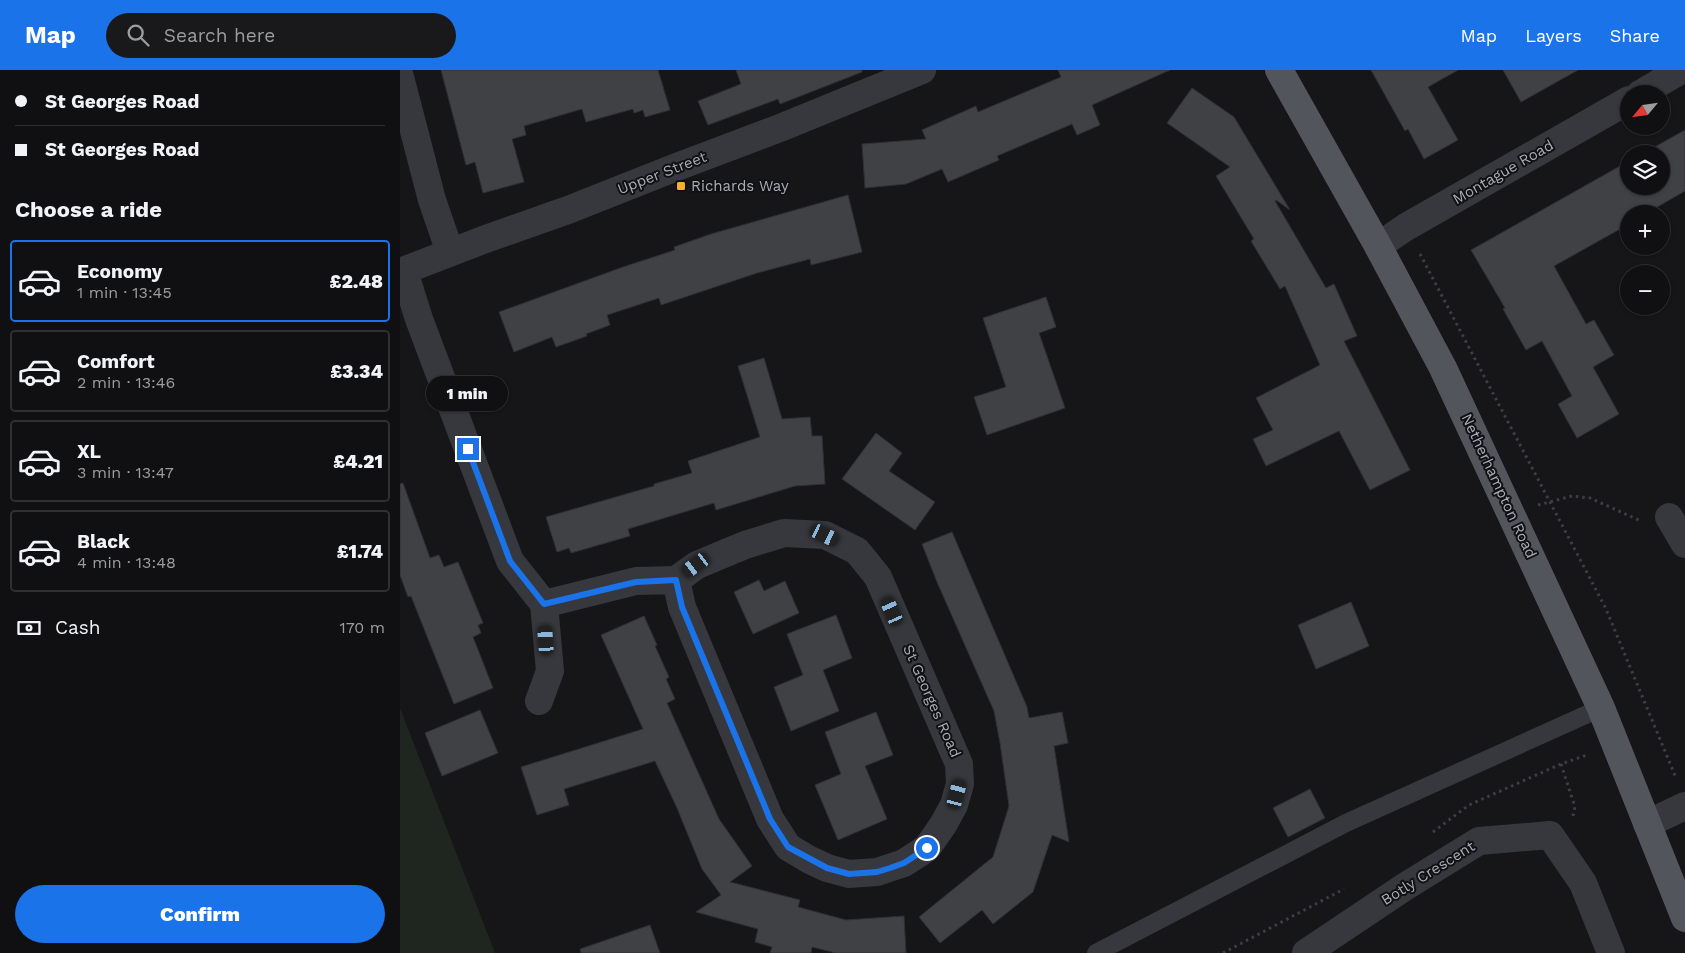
<!DOCTYPE html>
<html lang="en">
<head>
<meta charset="utf-8">
<style>
	:root { --surface:#101012; --page:#19191b; --text:#f1f3f6; --muted:#9c9d9f; --line:#303032; --accent:#1a73e8 }
	body { margin:0; font-family:"Work Sans",sans-serif; background:var(--page); color:var(--text); height:100vh; display:flex; flex-direction:column; font-size:19px; white-space:nowrap }
	* { box-sizing:border-box; margin:0 }
	p { font-size:16px; color:var(--muted) }
	.icon { flex:none; width:28px; height:28px; fill:none; stroke:currentColor; stroke-width:2; stroke-linecap:round; stroke-linejoin:round }
	.map { position:relative; flex:1; overflow:hidden }
	.sheet { display:flex; flex-direction:column; background:var(--surface); width:400px }
	.sheet>* { flex:none }
	.guide { display:grid; align-content:center; height:110px; padding:0 15px; background:var(--surface) }
	.needle { width:32px; rotate:241deg }
	.tools { position:absolute; left:1220px; top:15px; display:grid; gap:10px }
	.tools a { display:grid; place-items:center; width:50px; height:50px; border-radius:50%; background:var(--surface); box-shadow:0 1px 4px #0004,0 0 0 1px var(--line); font-size:25px }
	.end { position:absolute; width:22px; height:22px; margin:-11px; border:6px solid #1a73e8; background:#fff; box-shadow:0 0 0 2px #fff }
	.from { border-radius:50% }
	.bubble { position:absolute; height:35px; border-radius:18px; background:var(--surface); box-shadow:0 1px 4px #0004,0 0 0 1px var(--line); font-size:16px; font-weight:800; line-height:35px; text-align:center }
	.car { position:absolute; width:15px; height:30px; margin:-15px -8px; border-radius:6px; box-shadow:0 0 4px 1px #0007; background:linear-gradient(#222 24%,#8ab4d8 0 40%,#222 0 76%,#8ab4d8 0 86%,#222 0) }
	.guide b { display:flex; align-items:center; gap:18px; height:48px; font-size:19px }
	.guide b+b { border-top:1px solid var(--line) }
	.guide i { width:12px; height:12px; background:var(--text) }
	ul { padding:0; list-style:none }
	li { display:flex; align-items:center; gap:15px; height:82px; margin:0 10px 8px; padding:0 5px; border:2px solid var(--line); border-radius:5px }
	li div { flex:1 }
	li b { display:block; font-size:19px }
	li em { font-style:normal; font-weight:800 }
	li.on { border-color:var(--accent) }
	li>.icon { width:45px; height:45px; stroke-width:1.5 }
	h2 { padding:0 15px; font-size:22px; line-height:60px }
	.pay { display:flex; align-items:center; gap:12px; height:55px; padding:0 15px; font-size:19px }
	.pay p { margin-inline-start:auto }
	.button { display:flex; gap:10px; margin-top:auto; padding:10px 15px }
	.button a { flex:1; height:58px; border-radius:30px; background:var(--accent); color:#fff; font-size:20px; font-weight:800; line-height:58px; text-align:center }
	header { display:flex; align-items:center; gap:30px; box-sizing:border-box; height:70px; padding:0 25px; background:var(--accent); color:#fff }
	header strong { font-size:24px }
	nav { display:flex; gap:28px; margin-inline-start:auto; font-size:18px }
	.search { width:350px; height:45px; background:var(--page); display:flex; align-items:center; gap:12px; box-sizing:border-box; padding:0 18px; border-radius:28px; color:var(--muted); font-size:19px }
	main { display:flex; flex:1; min-height:0 }
	.map>svg:first-child { display:block }
	.green { fill:#1e261f }
	.building { fill:#404145; stroke:#303034 }
	.lines { fill:none; stroke-linecap:round; stroke-linejoin:round }
	.path { stroke:#3d3f44; stroke-width:3; stroke-dasharray:2.5 4; stroke-linecap:butt }
	.service { stroke:#37383d; stroke-width:18 }
	.minor { stroke:#37383d; stroke-width:28 }
	.primary { stroke:#53555c; stroke-width:28 }
	.route { stroke:#1a73e8; stroke-width:6 }
	.poi-dot { fill:#f2b134; stroke:#111113; stroke-width:2 }
	.labels { text-anchor:middle; dominant-baseline:central; stroke-width:4; stroke-linejoin:round; paint-order:stroke }
	.street-label { font-size:15px; fill:#a8adb8; stroke:#111113 }
	.poi-label { font-size:15px; fill:#a8adb8; stroke:#111113; text-anchor:start }
</style>
</head>
<body>
<header>
<strong>Map</strong>
<div class="search"><svg class="icon" aria-label="search" viewBox="0 0 24 24"><circle cx="10" cy="10" r="6"/><path d="M15 15l6 6"/></svg>Search here</div>
<nav><a>Map</a><a>Layers</a><a>Share</a></nav>
</header>
<main>
<section class="sheet">
<div class="guide">
<b><i class="from"></i>St Georges Road</b>
<b><i></i>St Georges Road</b>
</div>
<h2>Choose a ride</h2>
<ul>
<li class="on"><svg class="icon" aria-label="car" viewBox="0 0 24 24"><path d="M5 17H2v-5l4-1 3-4h7l3 4 3 1v5h-3M9 17h6M6 11h13"/><circle cx="7" cy="17" r="2"/><circle cx="17" cy="17" r="2"/></svg><div><b>Economy</b><p>1 min · 13:45</p></div><em>£2.48</em></li>
<li><svg class="icon" aria-label="car" viewBox="0 0 24 24"><path d="M5 17H2v-5l4-1 3-4h7l3 4 3 1v5h-3M9 17h6M6 11h13"/><circle cx="7" cy="17" r="2"/><circle cx="17" cy="17" r="2"/></svg><div><b>Comfort</b><p>2 min · 13:46</p></div><em>£3.34</em></li>
<li><svg class="icon" aria-label="car" viewBox="0 0 24 24"><path d="M5 17H2v-5l4-1 3-4h7l3 4 3 1v5h-3M9 17h6M6 11h13"/><circle cx="7" cy="17" r="2"/><circle cx="17" cy="17" r="2"/></svg><div><b>XL</b><p>3 min · 13:47</p></div><em>£4.21</em></li>
<li><svg class="icon" aria-label="car" viewBox="0 0 24 24"><path d="M5 17H2v-5l4-1 3-4h7l3 4 3 1v5h-3M9 17h6M6 11h13"/><circle cx="7" cy="17" r="2"/><circle cx="17" cy="17" r="2"/></svg><div><b>Black</b><p>4 min · 13:48</p></div><em>£1.74</em></li>
</ul>
<div class="pay"><svg class="icon" aria-label="cash" viewBox="0 0 24 24"><path d="M3 7h18v10H3z"/><circle cx="12" cy="12" r="2"/></svg>Cash<p>170 m</p></div>
<div class="button"><a>Confirm</a></div>
</section>
<div class="map">
<svg width="1285" height="883" viewBox="0 0 1285 883">
	<rect width="100%" height="100%" fill="#161618"/>
	<!-- green -->
	<polygon class="green" points="0,638 95,883 0,883"/>
	<!-- building -->
	<g class="building">
		<polygon points="41,0 258,0 270,40 245,47 243,40 234,43 233,39 186,52 182,39 124,56 126,65 112,69 124,112 83,123 75,92 66,95"/>
		<polygon points="336,0 462,0 462,2 380,34 378,29 308,55 298,31 341,14"/>
		<polygon points="658,0 770,0 692,35 700,55 677,65 672,54 597,86 599,90 548,112 542,99 506,114 465,118 462,74 526,69 522,60 576,36 578,42 661,7"/>
		<polygon points="971,0 1058,0 1028,17 1058,70 1024,89 1008,59 1005,61"/>
		<polygon points="1103,0 1178,0 1121,32"/>
		<polygon points="792,18 834,47 890,140 876,130 875,131 926,218 934,214 957,266 944,271 1010,400 970,420 939,361 866,396 853,369 873,360 856,328 920,295 885,216 880,219 851,171 854,169 816,106 830,97 767,53"/>
		<polygon points="1285,60 1285,121 1245,144 1229,144 1229,154 1154,196 1186,254 1194,250 1214,285 1193,297 1219,344 1177,368 1158,334 1172,326 1142,271 1126,280 1103,239 1105,238 1071,180 1229,91 1229,116 1261,116 1261,84 1242,84"/>
		<polygon points="448,125 462,182 411,195 410,189 357,203 261,235 259,228 207,245 210,255 186,264 187,266 156,277 152,267 114,282 99,242 223,197 275,180 274,177 311,164"/>
		<polygon points="646,227 656,257 639,263 665,338 587,365 574,327 606,317 583,248"/>
		<polygon points="364,288 382,349 410,347 412,366 422,366 425,414 395,416 316,440 314,433 228,459 230,466 171,483 169,478 157,482 146,447 254,416 254,414 292,403 288,391 360,367 338,296"/>
		<polygon points="476,363 502,383 489,401 535,432 515,460 442,409"/>
		<polygon points="3,413 30,488 39,485 44,497 58,492 83,553 78,555 81,563 73,567 93,618 54,634 11,526 8,527 0,505 0,414"/>
		<polygon points="552,462 627,637 629,648 662,642 668,673 654,676 669,772 652,765 633,822 593,854 582,840 540,873 519,847 593,787 609,736 600,673 594,641 537,512 522,474"/>
		<polygon points="359,510 364,521 385,511 399,543 353,564 334,522"/>
		<polygon points="951,532 969,576 916,599 898,555"/>
		<polygon points="436,545 452,588 423,600 439,641 391,661 374,617 403,605 387,564"/>
		<polygon points="244,546 257,575 255,576 269,607 266,609 275,629 267,633 319,749 352,796 330,812 400,830 398,837 446,850 504,846 506,883 436,883 412,877 411,883 370,883 372,877 355,872 358,859 296,842 321,825 302,799 277,738 255,691 164,719 169,735 137,745 121,697 243,659 201,565"/>
		<polygon points="80,640 98,683 42,706 25,663"/>
		<polygon points="476,642 493,685 465,696 487,749 438,770 415,715 441,704 425,662"/>
		<polygon points="910,719 925,748 888,767 873,738"/>
		<polygon points="250,855 260,883 181,883 180,879"/>
	</g>
	<g class="lines">
		<!-- path -->
		<g class="path">
			<polyline points="1020,184 1206,539 1276,708"/>
			<polyline points="1138,435 1172,426 1190,428 1241,451"/>
			<polyline points="1161,694 1175,737 1173,746"/>
			<polyline points="1033,762 1069,735 1161,694 1187,685"/>
			<polyline points="823,883 944,819"/>
		</g>
		<!-- service -->
		<polyline class="service" points="696,883 946,753 1201,638"/>
		<!-- minor -->
		<g class="minor">
			<polyline points="0,7 32,130 50,182"/>
			<polyline points="1240,24 1281,0"/>
			<polyline points="978,176 1006,157 1229,30"/>
			<polyline points="4,201 19,249 110,491 144,534 150,601 139,631"/>
			<polyline points="0,202 83,170 168,140 274,98 380,58 522,0"/>
			<polyline points="1269,447 1285,474"/>
			<polyline points="144,534 236,511 276,510 297,495 345,475 384,463 425,465 457,481 478,507 559,694 560,714 554,735 543,755 527,778 504,793 477,802 449,804 427,798 408,789 388,777 370,749 282,537 276,510"/>
			<polyline points="1247,754 1285,736"/>
			<polyline points="906,883 1006,816 1079,771 1150,765 1183,813 1211,883"/>
		</g>
		<!-- primary -->
		<polyline class="primary" points="879,0 978,176 1043,298 1201,638 1285,848"/>
	</g>
	<g class="lines">
		<!-- route -->
		<polyline class="route" points="68,379 110,491 144,534 236,512 276,510 282,537 370,749 388,777 427,798 449,804 477,802 490,798 504,793 527,778"/>
	</g>
	<!-- markers -->
	<rect class="poi-dot" x="276" y="111" width="10" height="10" rx="2.5"/>
	<g class="labels">
		<!-- street labels -->
		<g class="street-label">
			<text transform="translate(1103 102) rotate(-30)">Montague Road</text>
			<text transform="translate(262 103) rotate(-21)">Upper Street</text>
			<text transform="translate(1099 416) rotate(65)">Netherhampton Road</text>
			<text transform="translate(532 631) rotate(66)">St Georges Road</text>
			<text transform="translate(1028 803) rotate(-32)">Botly Crescent</text>
		</g>
		<!-- poi labels -->
		<g class="poi-label">
			<text x="291" y="116">Richards Way</text>
		</g>
	</g>
</svg>
<div class="tools">
<a><svg class="needle" viewBox="-14 -14 28 28"><path d="M0-13l5 13h-10z" fill="#e53935"/><path d="M0 13l5-13h-10z" fill="#9c9d9f"/></svg></a>
<a><svg class="icon" aria-label="layers" viewBox="0 0 24 24"><path d="M12 4l9 5-9 5-9-5zM3 14l9 5 9-5"/></svg></a>
<a>+</a>
<a>−</a>
</div>
<i class="end from" style="left:527px;top:778px"></i>
<i class="end" style="left:68px;top:379px"></i>
<div class="bubble" style="left:26px;top:306px;width:82px">1 min</div>
<i class="car" style="left:425px;top:465px;rotate:116deg"></i>
<i class="car" style="left:296px;top:495px;rotate:234deg"></i>
<i class="car" style="left:492px;top:541px;rotate:336deg"></i>
<i class="car" style="left:146px;top:570px;rotate:356deg"></i>
<i class="car" style="left:557px;top:724px;rotate:15deg"></i>
</div>
</main>
</body>
</html>
